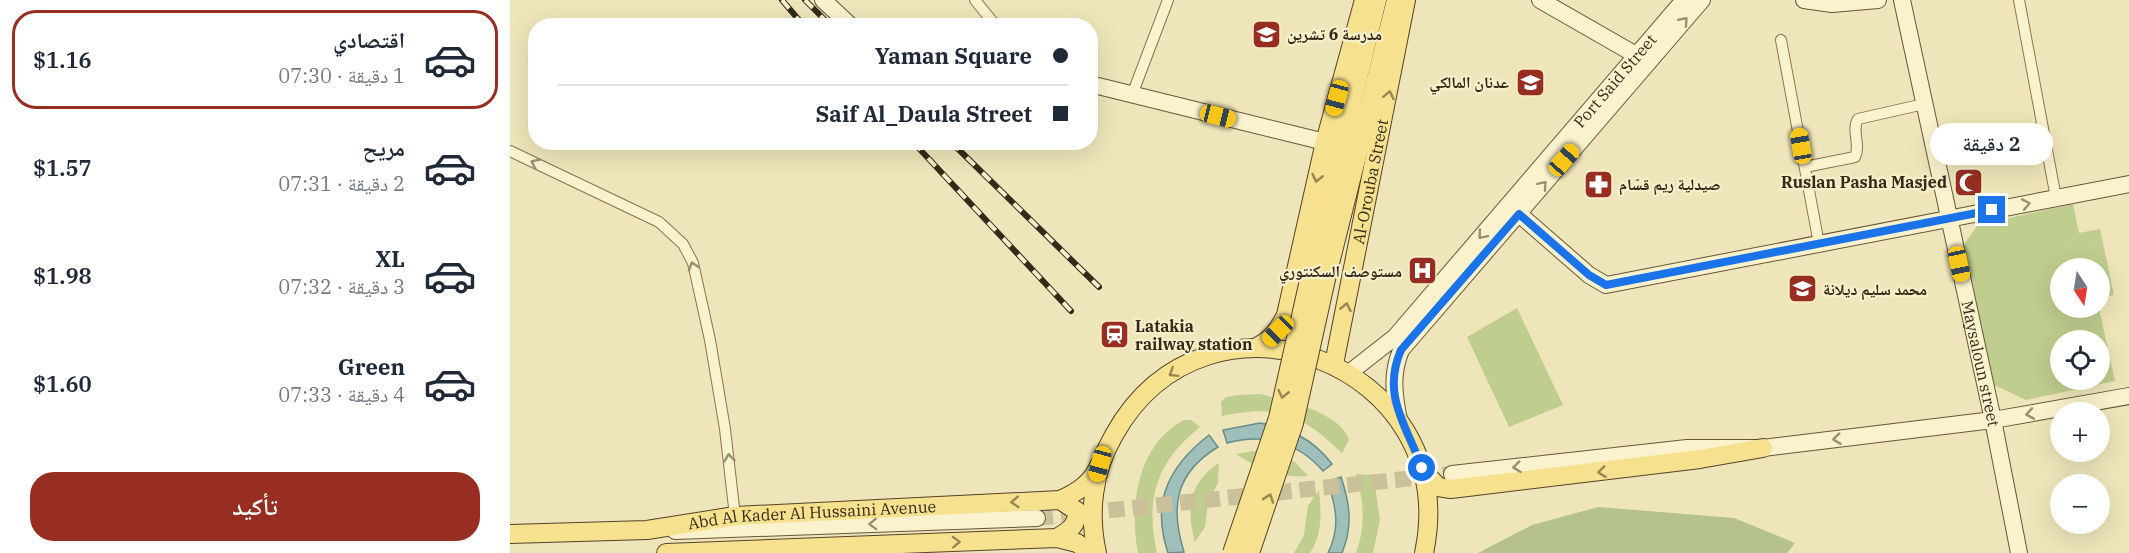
<!DOCTYPE html>
<html lang="ar">
<head>
<meta charset="utf-8">
<style>
	:root { --surface:#fff; --page:#f6f6f7; --text:#1f2937; --muted:#747a83; --line:#e0e1e3; --accent:#982e22 }
	body { margin:0; font-family:"IBM Plex Serif","Noto Naskh Arabic",serif; background:var(--page); color:var(--text); direction:rtl; height:100vh; display:flex; flex-direction:column; font-size:22px; white-space:nowrap }
	* { box-sizing:border-box; margin:0 }
	p { font-size:20px; color:var(--muted) }
	.icon { flex:none; width:33px; height:33px; fill:none; stroke:currentColor; stroke-width:2; stroke-linecap:round; stroke-linejoin:round }
	.map { position:relative; flex:1; overflow:hidden; direction:ltr }
	.panel { display:flex; flex-direction:column; background:var(--surface); width:510px }
	.panel>* { flex:none }
	.guide { position:absolute; left:18px; top:18px; width:570px; height:132px; border-radius:24px; box-shadow:0 6px 24px #0002; direction:rtl; display:grid; align-content:center; height:132px; padding:0 30px; background:var(--surface) }
	.needle { width:39px; rotate:168deg }
	.controls { position:absolute; left:1540px; top:258px; display:grid; gap:12px }
	.controls a { display:grid; place-items:center; width:60px; height:60px; border-radius:50%; background:var(--surface); box-shadow:0 6px 24px #0002; font-size:30px }
	.end { position:absolute; width:27px; height:27px; margin:-14px; border:8px solid #1a73e8; background:#fff; box-shadow:0 0 0 3px #fff }
	.from { border-radius:50% }
	.bubble { position:absolute; height:42px; border-radius:21px; background:var(--surface); box-shadow:0 6px 24px #0002; font-size:20px; font-weight:600; line-height:42px; text-align:center; direction:rtl }
	.car { position:absolute; width:18px; height:36px; margin:-18px -9px; border-radius:8px; box-shadow:0 0 4px 2px #0007; background:linear-gradient(#f5c518 24%,#345 0 40%,#f5c518 0 76%,#345 0 86%,#f5c518 0) }
	.guide b { display:flex; align-items:center; gap:21px; height:57px; font-size:22px }
	.guide b+b { border-top:2px solid var(--line) }
	.guide i { width:15px; height:15px; background:var(--text) }
	ul { padding:10px 0 0; list-style:none }
	li { display:flex; align-items:center; gap:18px; height:99px; margin:0 12px 9px; padding:0 18px; border:3px solid transparent; border-radius:24px }
	li div { flex:1 }
	li b { display:block; font-size:22px }
	li em { font-style:normal; font-weight:600 }
	li.selected { border-color:var(--accent) }
	li>.icon { width:54px; height:54px; stroke-width:1.5 }
	.primary-button { display:flex; gap:12px; margin-top:auto; padding:12px 30px }
	.primary-button a { flex:1; height:69px; border-radius:24px; background:var(--accent); color:#fff; font-size:24px; font-weight:600; line-height:69px; text-align:center }
	main { display:flex; flex:1; min-height:0 }
	.map>svg:first-child { display:block }
	.green { fill:#bfcd8e; fill-rule:evenodd }
	.cemetery { fill:#b5c18f }
	.water { fill:#9fc0ba; stroke:#678d88; stroke-width:1.5 }
	.lines { fill:none; stroke-linecap:round; stroke-linejoin:round }
	.secondary-tunnel { stroke:#cac09a; stroke-width:16; stroke-dasharray:16 8; stroke-linecap:butt }
	.street-casing { stroke:#877554; stroke-width:12 }
	.secondary-casing { stroke:#685538; stroke-width:18 }
	.primary-casing { stroke:#534229; stroke-width:20 }
	.street { stroke:#faf2cd; stroke-width:10 }
	.secondary { stroke:#faf2cd; stroke-width:16 }
	.primary { stroke:#f6e18e; stroke-width:18 }
	.rail-casing { stroke:#352a1a; stroke-width:6 }
	.rail { stroke:#f7efca; stroke-width:4; stroke-dasharray:11; stroke-linecap:butt }
	.primary-bridge-casing { stroke:#534229; stroke-width:20; stroke-linecap:butt }
	.primary-bridge { stroke:#f6e18e; stroke-width:18 }
	.oneway { stroke:#988e74 }
	.oneway2 { stroke:#968654 }
	.route { stroke:#1a73e8; stroke-width:8 }
	.labels { text-anchor:middle; dominant-baseline:central; stroke-width:4.5; stroke-linejoin:round; paint-order:stroke }
	.poi-label { font-size:16px; font-weight:bold; fill:#352a1a; stroke:#f7efca; text-anchor:start }
	.street-label { font-size:16px; fill:#352a1a; stroke:#f7efca }
</style>
</head>
<body>
<main>
<div class="map">
<svg width="1619" height="553" viewBox="0 0 1619 553">
	<rect width="100%" height="100%" fill="#efe5ba"/>
	<!-- green -->
	<g class="green">
		<path d="M1563,204L1569,233L1590,229L1604,295L1590,298V268H1551V308H1589L1605,381L1516,400L1484,385L1454,244L1468,225ZM1551,340H1590V380H1551Z"/>
		<polygon points="1007,308 1053,405 999,427 957,337"/>
		<path d="M750,394C774,400 831,412 839,440L832,453C792,414 768,404 712,416L711,402L716,397L729,395Z"/>
		<path d="M674,420H681L690,427C646,462 635,499 647,553H628C619,507 627,444 674,420Z"/>
		<path d="M751,450L785,462L798,476C770,478 750,470 726,454Z"/>
		<path d="M709,463L708,483L698,502L695,527L685,542C676,511 679,482 709,463Z"/>
		<path d="M846,474L861,475L864,480L870,520L863,553H846C856,525 854,502 846,474Z"/>
		<path d="M809,490C811,512 813,534 800,553H784L794,535L798,506Z"/>
	</g>
	<!-- cemetery -->
	<polygon class="cemetery" points="1088,507 1224,518 1285,543 1277,553 968,553 1022,525"/>
	<!-- water -->
	<g class="water">
		<path d="M750,423C780,428 803,439 822,464L813,471C788,442 754,433 717,443L713,430Z"/>
		<path d="M699,435L708,447C665,473 660,507 674,552L658,553C641,502 658,467 699,435Z"/>
		<path d="M831,477C840,504 843,526 832,553H818C830,529 827,507 817,482Z"/>
	</g>
	<g class="lines">
		<!-- secondary-tunnel -->
		<polyline class="secondary-tunnel" points="527,518 942,474"/>
		<defs>
			<g id="street">
				<polyline points="465,0 486,26"/>
				<polyline points="1509,0 1546,198"/>
				<polyline points="1271,40 1309,244"/>
				<polyline points="622,95 658,0"/>
				<polyline points="0,151 149,222 173,244 183,263 200,340 215,429 225,516"/>
				<path d="M1295,167L1345,157C1351,145 1341,130 1348,119L1414,104"/>
			</g>
			<g id="secondary">
				<polyline points="313,0 341,26"/>
				<polyline points="1030,0 1126,55"/>
				<polyline points="1294,0 1322,4 1368,0"/>
				<path id="s1" d="M1392,0L1483,420L1509,553"/>
				<polyline points="580,84 815,142"/>
				<polyline points="1009,214 1079,275 1096,285 1619,184"/>
				<path id="s2" d="M839,373L885,337L1174,0"/>
				<path d="M889,420C884,395 881,374 891,350L1192,0"/>
				<polyline points="942,474 1177,448 1253,448 1483,420 1619,396"/>
				<polyline points="165,531 527,518"/>
			</g>
			<g id="primary">
				<polyline points="800,276 867,0"/>
				<polyline points="816,279 886,0"/>
				<path d="M745,348C761,340 768,331 776,315L815,142L854,0"/>
				<path id="s3" d="M824,364L896,0"/>
				<polyline points="912,469 928,487 941,489 1190,459 1253,448"/>
				<path id="s4" d="M0,534L137,530L225,516L550,500C568,492 582,483 590,464"/>
				<path d="M547,538C560,530 567,526 567,511L550,500"/>
				<polyline points="156,553 547,538 567,543 581,553"/>
				<path d="M587,553C578,513 583,471 604,435C698,266 954,364 914,553"/>
			</g>
		</defs>
		<!-- street casing -->
		<use href="#street" class="street-casing"/>
		<!-- secondary casing -->
		<use href="#secondary" class="secondary-casing"/>
		<!-- primary casing -->
		<use href="#primary" class="primary-casing"/>
		<!-- street -->
		<use href="#street" class="street"/>
		<!-- secondary -->
		<use href="#secondary" class="secondary"/>
		<!-- primary -->
		<use href="#primary" class="primary"/>
		<defs>
			<g id="rail">
				<polyline points="272,0 294,26"/>
				<polyline points="295,0 321,26"/>
				<polyline points="403,142 561,311"/>
				<polyline points="441,142 589,287"/>
			</g>
		</defs>
		<!-- rail casing -->
		<use href="#rail" class="rail-casing"/>
		<!-- rail -->
		<use href="#rail" class="rail"/>
		<defs>
			<g id="primary-bridge">
				<polyline points="722,553 768,418 800,276"/>
				<polyline points="740,553 784,423 816,279"/>
			</g>
		</defs>
		<!-- primary-bridge casing -->
		<use href="#primary-bridge" class="primary-bridge-casing"/>
		<!-- primary-bridge -->
		<use href="#primary-bridge" class="primary-bridge"/>
	</g>
	<!-- one-way arrows -->
	<defs><path id="oneway-chevron" d="M-2-3.5L2.5 0L-2 3.5" fill="none" stroke-width="1.6" stroke-linecap="round" stroke-linejoin="round" transform="scale(1.5)"/></defs>
	<g class="oneway">
		<use href="#oneway-chevron" transform="translate(1174 21) rotate(-49)"/>
		<use href="#oneway-chevron" transform="translate(25 163) rotate(-155)"/>
		<use href="#oneway-chevron" transform="translate(1033 185) rotate(-49)"/>
		<use href="#oneway-chevron" transform="translate(1516 204) rotate(-11)"/>
		<use href="#oneway-chevron" transform="translate(972 235) rotate(130)"/>
		<use href="#oneway-chevron" transform="translate(183 266) rotate(-108)"/>
		<use href="#oneway-chevron" transform="translate(1520 414) rotate(170)"/>
		<use href="#oneway-chevron" transform="translate(1327 439) rotate(173)"/>
		<use href="#oneway-chevron" transform="translate(219 458) rotate(-96)"/>
		<use href="#oneway-chevron" transform="translate(1007 467) rotate(174)"/>
		<use href="#oneway-chevron" transform="translate(363 524) rotate(178)"/>
	</g>
	<g class="oneway2">
		<use href="#oneway-chevron" transform="translate(879 95) rotate(-78)"/>
		<use href="#oneway-chevron" transform="translate(807 178) rotate(103)"/>
		<use href="#oneway-chevron" transform="translate(836 307) rotate(-78)"/>
		<use href="#oneway-chevron" transform="translate(663 373) rotate(148)"/>
		<use href="#oneway-chevron" transform="translate(773 394) rotate(103)"/>
		<use href="#oneway-chevron" transform="translate(1092 472) rotate(173)"/>
		<use href="#oneway-chevron" transform="translate(759 498) rotate(-71)"/>
		<use href="#oneway-chevron" transform="translate(505 502) rotate(177)"/>
		<use href="#oneway-chevron" transform="translate(446 542) rotate(-2)"/>
	</g>
	<g class="lines">
		<!-- route -->
		<path class="route" d="M912,468C897,426 871,396 891,350L1009,214L1079,275L1096,285L1482,210"/>
	</g>
	<!-- icons -->
	<defs>
		<symbol id="school-square" viewBox="-11 -11 22 22"><rect x="-9" y="-9" width="18" height="18" rx="4" fill="#982e22" stroke="#f7efca"/><path d="M0-5L7-2L0 1L-7-2ZM-4 1L0 2.5L4 1V4Q0 6-4 4Z" fill="#fff"/></symbol>
		<symbol id="mosque-square" viewBox="-11 -11 22 22"><rect x="-9" y="-9" width="18" height="18" rx="4" fill="#982e22" stroke="#f7efca"/><path d="M3.5-4.9A6 6 0 1 0 3.5 4.9A5 5 0 1 1 3.5-4.9Z" fill="#fff"/></symbol>
		<symbol id="pharmacy-square" viewBox="-11 -11 22 22"><rect x="-9" y="-9" width="18" height="18" rx="4" fill="#982e22" stroke="#f7efca"/><path d="M-2-6h4v4h4v4h-4v4h-4v-4h-4v-4h4Z" fill="#fff"/></symbol>
		<symbol id="hospital-square" viewBox="-11 -11 22 22"><rect x="-9" y="-9" width="18" height="18" rx="4" fill="#982e22" stroke="#f7efca"/><path d="M-5-5h3v3.5h4V-5h3V5h-3V1.5h-4V5h-3Z" fill="#fff"/></symbol>
		<symbol id="station-square" viewBox="-11 -11 22 22"><rect x="-9" y="-9" width="18" height="18" rx="4" fill="#982e22" stroke="#f7efca"/><path d="M-3-6H3Q5-6 5-4V2Q5 4 3 4L4.5 6H3L1.5 4h-3L-3 6H-4.5L-3 4Q-5 4-5 2V-4Q-5-6-3-6ZM-3.5-4v3h7v-3ZM-3.5 1v1.5H-2V1ZM2 1v1.5H3.5V1Z" fill="#fff"/></symbol>
	</defs>
	<g fill-rule="evenodd">
		<use href="#school-square" x="740" y="18" width="33" height="33"/>
		<use href="#school-square" x="1004" y="66" width="33" height="33"/>
		<use href="#mosque-square" x="1442" y="166" width="33" height="33"/>
		<use href="#pharmacy-square" x="1072" y="168" width="33" height="33"/>
		<use href="#hospital-square" x="896" y="254" width="33" height="33"/>
		<use href="#school-square" x="1276" y="272" width="33" height="33"/>
		<use href="#station-square" x="588" y="318" width="33" height="33"/>
	</g>
	<g class="labels">
		<!-- poi labels -->
		<g class="poi-label">
			<text x="777" y="34">مدرسة 6 تشرين</text>
			<text x="999" y="82" text-anchor="end">عدنان المالكي</text>
			<text x="1437" y="182" text-anchor="end">Ruslan Pasha Masjed</text>
			<text x="1109" y="184">صيدلية ريم قسّام</text>
			<text x="892" y="271" text-anchor="end">مستوصف السكنتوري</text>
			<text x="1313" y="289">محمد سليم ديلانة</text>
			<text x="625" y="326">Latakia<tspan x="625" dy="18">railway station</tspan></text>
		</g>
		<!-- street labels -->
		<g class="street-label">
			<text stroke="none"><textPath href="#s2" startOffset="396">Port Said Street</textPath></text>
			<text stroke="none"><textPath href="#s3" startOffset="186">Al-Orouba Street</textPath></text>
			<text stroke="none"><textPath href="#s1" startOffset="372">Maysaloun street</textPath></text>
			<text stroke="none"><textPath href="#s4" startOffset="303">Abd Al Kader Al Hussaini Avenue</textPath></text>
		</g>
	</g>
</svg>
<div class="controls">
<a><svg class="needle" viewBox="-14 -14 28 28"><path d="M0-13l5 13h-10z" fill="#e53935"/><path d="M0 13l5-13h-10z" fill="#747a83"/></svg></a>
<a><svg class="icon" aria-label="locate" viewBox="0 0 24 24"><circle cx="12" cy="12" r="6"/><path d="M12 2v4M12 18v4M2 12h4M18 12h4"/></svg></a>
<a>+</a>
<a>−</a>
</div>
<i class="end from" style="left:912px;top:468px"></i>
<i class="end" style="left:1482px;top:210px"></i>
<div class="bubble" style="left:1420px;top:123px;width:123px">2 دقيقة</div>
<i class="car" style="left:827px;top:98px;rotate:195deg"></i>
<i class="car" style="left:708px;top:116px;rotate:104deg"></i>
<i class="car" style="left:1291px;top:146px;rotate:350deg"></i>
<i class="car" style="left:1054px;top:160px;rotate:41deg"></i>
<i class="car" style="left:1449px;top:264px;rotate:168deg"></i>
<i class="car" style="left:768px;top:331px;rotate:225deg"></i>
<i class="car" style="left:590px;top:464px;rotate:195deg"></i>
<div class="guide">
<b><i class="from"></i>Yaman Square</b>
<b><i></i>Saif Al_Daula Street</b>
</div>
</div>
<section class="panel">
<ul>
<li class="selected"><svg class="icon" aria-label="car" viewBox="0 0 24 24"><path d="M5 17H2v-5l4-1 3-4h7l3 4 3 1v5h-3M9 17h6M6 11h13"/><circle cx="7" cy="17" r="2"/><circle cx="17" cy="17" r="2"/></svg><div><b>اقتصادي</b><p>1 دقيقة · 07:30</p></div><em>$1.16</em></li>
<li><svg class="icon" aria-label="car" viewBox="0 0 24 24"><path d="M5 17H2v-5l4-1 3-4h7l3 4 3 1v5h-3M9 17h6M6 11h13"/><circle cx="7" cy="17" r="2"/><circle cx="17" cy="17" r="2"/></svg><div><b>مريح</b><p>2 دقيقة · 07:31</p></div><em>$1.57</em></li>
<li><svg class="icon" aria-label="car" viewBox="0 0 24 24"><path d="M5 17H2v-5l4-1 3-4h7l3 4 3 1v5h-3M9 17h6M6 11h13"/><circle cx="7" cy="17" r="2"/><circle cx="17" cy="17" r="2"/></svg><div><b>XL</b><p>3 دقيقة · 07:32</p></div><em>$1.98</em></li>
<li><svg class="icon" aria-label="car" viewBox="0 0 24 24"><path d="M5 17H2v-5l4-1 3-4h7l3 4 3 1v5h-3M9 17h6M6 11h13"/><circle cx="7" cy="17" r="2"/><circle cx="17" cy="17" r="2"/></svg><div><b>Green</b><p>4 دقيقة · 07:33</p></div><em>$1.60</em></li>
</ul>
<div class="primary-button"><a>تأكيد</a></div>
</section>
</main>
</body>
</html>
